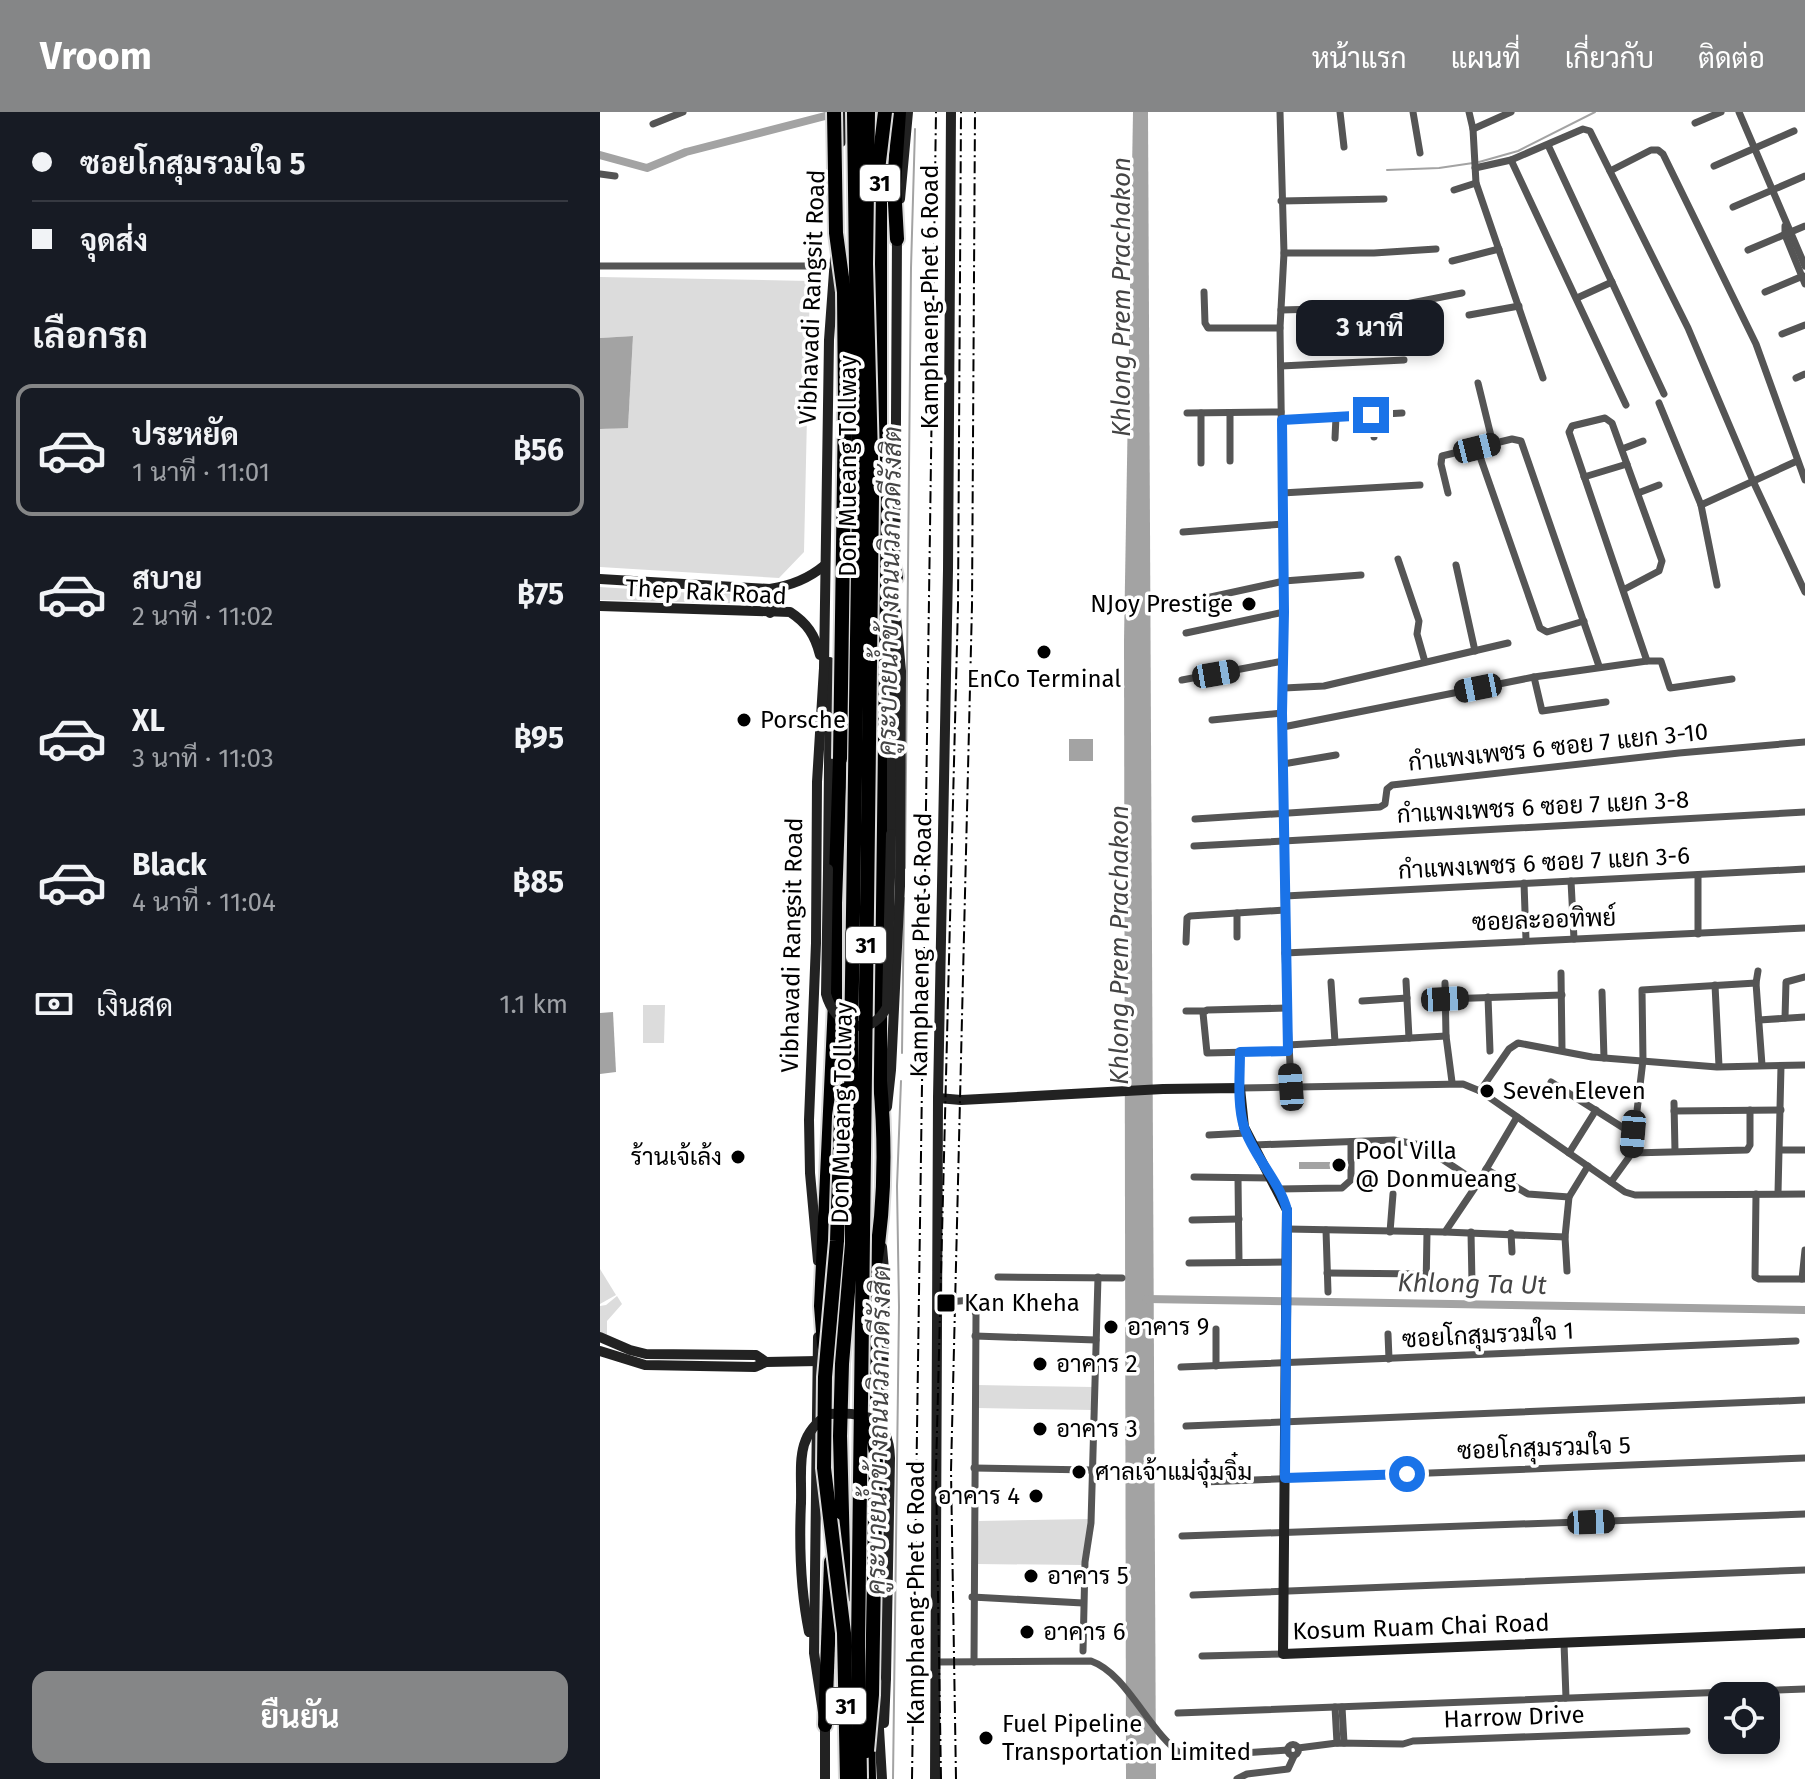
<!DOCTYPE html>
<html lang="th">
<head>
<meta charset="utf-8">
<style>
	:root { --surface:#171b24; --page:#20242c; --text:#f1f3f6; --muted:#9ea1a6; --line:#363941; --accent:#858687 }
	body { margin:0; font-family:"Fira Sans",Sarabun,sans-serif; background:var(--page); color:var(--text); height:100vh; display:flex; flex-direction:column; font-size:30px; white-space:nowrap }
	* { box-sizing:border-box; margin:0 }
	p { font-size:26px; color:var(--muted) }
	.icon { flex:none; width:44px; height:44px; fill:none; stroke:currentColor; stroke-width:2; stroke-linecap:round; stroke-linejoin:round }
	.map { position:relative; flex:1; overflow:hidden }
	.drawer { display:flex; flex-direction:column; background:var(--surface); width:600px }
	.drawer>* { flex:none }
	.top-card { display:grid; align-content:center; height:176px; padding:0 32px; background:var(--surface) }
	.tools { position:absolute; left:1108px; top:1570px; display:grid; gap:16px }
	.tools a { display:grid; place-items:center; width:72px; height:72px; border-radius:16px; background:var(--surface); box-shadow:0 4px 12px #0003; font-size:40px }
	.end { position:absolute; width:36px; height:36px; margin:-18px; border:10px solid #1a73e8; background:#fff; box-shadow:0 0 0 4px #fff }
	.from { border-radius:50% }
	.bubble { position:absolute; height:56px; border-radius:16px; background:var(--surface); box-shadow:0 4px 12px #0003; font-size:26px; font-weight:700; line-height:56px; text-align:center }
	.car { position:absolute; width:24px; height:48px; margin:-24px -12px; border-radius:10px; box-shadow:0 0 6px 2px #0007; background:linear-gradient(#222 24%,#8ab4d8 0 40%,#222 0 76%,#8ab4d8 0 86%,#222 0) }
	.top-card b { display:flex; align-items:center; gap:28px; height:76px; font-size:30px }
	.top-card b+b { border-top:2px solid var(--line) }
	.top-card i { width:20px; height:20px; background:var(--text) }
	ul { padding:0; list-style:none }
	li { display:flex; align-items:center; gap:24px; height:132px; margin:0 16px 12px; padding:0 16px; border:4px solid transparent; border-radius:16px }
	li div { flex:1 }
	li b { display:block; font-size:30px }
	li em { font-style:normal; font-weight:700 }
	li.current { border-color:var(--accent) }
	li>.icon { width:72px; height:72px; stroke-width:1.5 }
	h2 { padding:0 32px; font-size:36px; line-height:96px }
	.pay { display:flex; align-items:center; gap:20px; height:88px; padding:0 32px; font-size:30px }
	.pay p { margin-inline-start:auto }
	.button { display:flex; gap:16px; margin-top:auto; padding:16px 32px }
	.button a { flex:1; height:92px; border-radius:16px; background:var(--accent); color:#fff; font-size:32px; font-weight:700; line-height:92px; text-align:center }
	header { display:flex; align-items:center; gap:48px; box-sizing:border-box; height:112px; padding:0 40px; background:var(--accent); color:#fff }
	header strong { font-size:38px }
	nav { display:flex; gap:44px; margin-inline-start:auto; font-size:28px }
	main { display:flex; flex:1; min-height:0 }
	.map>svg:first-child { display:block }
	.green { fill:#dcdcdc }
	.water { fill:#a3a3a3 }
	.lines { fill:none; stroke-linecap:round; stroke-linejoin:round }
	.stream { stroke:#a3a3a3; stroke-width:2 }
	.canal { stroke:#a3a3a3; stroke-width:8 }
	.highway-casing { stroke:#dbdbdb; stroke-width:18 }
	.street { stroke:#555; stroke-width:7 }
	.secondary { stroke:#222; stroke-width:10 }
	.highway { stroke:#000; stroke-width:14 }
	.rail { stroke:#000; stroke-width:2; stroke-dasharray:12 4 2 4; stroke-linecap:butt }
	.highway-bridge-casing { stroke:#dbdbdb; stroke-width:18; stroke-linecap:butt }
	.secondary-bridge { stroke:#222; stroke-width:10 }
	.highway-bridge { stroke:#000; stroke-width:14 }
	.route { stroke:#1a73e8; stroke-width:10 }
	.poi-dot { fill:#000; stroke:#fff; stroke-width:3 }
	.labels { text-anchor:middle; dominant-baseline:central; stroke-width:7; stroke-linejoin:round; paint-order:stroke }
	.shield { fill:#fff; stroke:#4c4c4c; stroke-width:2 }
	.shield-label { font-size:22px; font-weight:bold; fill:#000 }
	.street-label { font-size:24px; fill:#000; stroke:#fff }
	.poi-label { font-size:24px; fill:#000; stroke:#fff; text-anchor:start }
	.water-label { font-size:26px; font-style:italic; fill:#444; stroke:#fff }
</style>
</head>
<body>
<header>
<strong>Vroom</strong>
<nav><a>หน้าแรก</a><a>แผนที่</a><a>เกี่ยวกับ</a><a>ติดต่อ</a></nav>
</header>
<main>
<section class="drawer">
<div class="top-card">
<b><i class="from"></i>ซอยโกสุมรวมใจ 5</b>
<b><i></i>จุดส่ง</b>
</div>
<h2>เลือกรถ</h2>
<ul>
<li class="current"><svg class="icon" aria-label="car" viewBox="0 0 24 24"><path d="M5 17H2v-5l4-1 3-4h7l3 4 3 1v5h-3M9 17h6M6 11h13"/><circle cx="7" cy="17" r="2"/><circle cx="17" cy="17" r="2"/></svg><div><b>ประหยัด</b><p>1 นาที · 11:01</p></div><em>฿56</em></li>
<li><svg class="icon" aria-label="car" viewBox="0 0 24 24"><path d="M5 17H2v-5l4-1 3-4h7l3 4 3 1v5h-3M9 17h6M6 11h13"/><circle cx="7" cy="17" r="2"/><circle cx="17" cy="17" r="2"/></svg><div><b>สบาย</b><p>2 นาที · 11:02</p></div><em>฿75</em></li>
<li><svg class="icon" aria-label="car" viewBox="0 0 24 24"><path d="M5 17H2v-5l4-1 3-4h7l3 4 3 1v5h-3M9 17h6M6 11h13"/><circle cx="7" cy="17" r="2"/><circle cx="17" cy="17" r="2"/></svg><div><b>XL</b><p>3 นาที · 11:03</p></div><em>฿95</em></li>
<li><svg class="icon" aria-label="car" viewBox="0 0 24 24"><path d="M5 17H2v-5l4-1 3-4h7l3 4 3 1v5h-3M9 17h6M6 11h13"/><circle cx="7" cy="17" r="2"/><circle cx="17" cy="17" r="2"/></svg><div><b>Black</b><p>4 นาที · 11:04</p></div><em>฿85</em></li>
</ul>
<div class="pay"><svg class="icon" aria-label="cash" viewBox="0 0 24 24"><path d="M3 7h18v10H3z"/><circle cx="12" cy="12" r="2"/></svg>เงินสด<p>1.1 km</p></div>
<div class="button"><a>ยืนยัน</a></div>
</section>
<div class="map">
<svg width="1205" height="1667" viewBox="0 0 1205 1667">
	<rect width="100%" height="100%" fill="#fff"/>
	<!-- green -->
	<g class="green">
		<polygon points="0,165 210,169 204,440 179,466 0,455 0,317 28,315 33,224 0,226"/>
		<polygon points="0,475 93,481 162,482 166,485 165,490 161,492 0,488"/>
		<polygon points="43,893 65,893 64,931 43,931"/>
		<polygon points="0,1157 16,1183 0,1192"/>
		<polygon points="17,1184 22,1192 7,1209 7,1223 0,1220 0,1194 6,1193"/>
		<polygon points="377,1273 493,1275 493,1298 377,1296"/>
		<polygon points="490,1407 483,1453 377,1452 379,1409"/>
	</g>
	<!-- water -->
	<g class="water">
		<polygon points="533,0 548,0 556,1667 526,1667 524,528"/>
		<polygon points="33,224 28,316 0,317 0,226"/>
		<rect x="469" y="627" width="24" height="22"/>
		<polygon points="13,900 16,960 0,962 0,901"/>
		<rect x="699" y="1050" width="35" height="7"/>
	</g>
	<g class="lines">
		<!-- stream -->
		<g class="stream">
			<polyline points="879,50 918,39 995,0"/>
			<polyline points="787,58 839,56 873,51"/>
			<polyline points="305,756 311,156 315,17"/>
			<polyline points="302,941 304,786"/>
			<polyline points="293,1667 299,1195 297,1074 301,969"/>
		</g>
		<!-- canal -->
		<g class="canal">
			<polyline points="0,43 47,56 86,40 237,1"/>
			<polyline points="546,1187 1205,1198"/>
		</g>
		<defs>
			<g id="highway">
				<polyline points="297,127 294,73 299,0"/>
				<polyline points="286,424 296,465"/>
				<polyline points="254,1164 255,1211"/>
				<polyline points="224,1233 221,1194 235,891 235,791 240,647"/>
				<polyline points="242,1401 244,1485"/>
				<path d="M267,1455L272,1169C285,1104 286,1036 280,969V69"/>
				<polyline points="225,1613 231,1450"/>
				<polyline points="268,1627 269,1667"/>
			</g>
		</defs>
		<!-- highway casing -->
		<use href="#highway" class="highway-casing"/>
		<!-- street -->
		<g class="street">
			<polyline points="680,0 684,141 680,216 684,500 682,601 685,841 691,975"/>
			<polyline points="740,0 744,35"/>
			<polyline points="813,0 820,41"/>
			<polyline points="869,0 873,17 876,71 943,266"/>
			<polyline points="1139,0 1205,154"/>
			<polyline points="1095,11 1121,0"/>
			<polyline points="53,12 83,0"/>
			<polyline points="873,17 911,0"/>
			<polyline points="948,33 1064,282"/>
			<polyline points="911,48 1026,293"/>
			<polyline points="1114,54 1194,19"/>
			<polyline points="875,56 911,48 983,17 990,19 1088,216 1153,369 1205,480"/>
			<polyline points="1010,59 1051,38 1058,38 1063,42 1156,232 1205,368"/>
			<polyline points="0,62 15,64"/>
			<polyline points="854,78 876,71"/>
			<polyline points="681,89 784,87"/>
			<polyline points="1133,95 1205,64"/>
			<polyline points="1185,114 1185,123 1205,172"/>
			<polyline points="1148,138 1205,114"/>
			<polyline points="684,141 774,141 836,137"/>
			<polyline points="852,149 899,137"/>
			<polyline points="0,154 234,154"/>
			<polyline points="604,180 605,211 608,216 680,216"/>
			<polyline points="1165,180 1203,164"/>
			<polyline points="977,186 1012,170"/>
			<polyline points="681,198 791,195 862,181"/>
			<polyline points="869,203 919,194"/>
			<polyline points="1182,222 1205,213"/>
			<polyline points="681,254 804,248"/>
			<polyline points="1196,266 1205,262"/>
			<polyline points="878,271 893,332"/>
			<polyline points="1059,291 1101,393 1117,473"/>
			<polyline points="587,301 681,300"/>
			<polyline points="630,301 630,349"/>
			<polyline points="771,303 774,325"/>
			<polyline points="682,308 802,301"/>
			<polyline points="735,326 736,305"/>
			<polyline points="877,336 940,516 947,520 984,509"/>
			<polyline points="1022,337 1043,329"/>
			<polyline points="601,351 601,301"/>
			<polyline points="984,365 1027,352"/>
			<polyline points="682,381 820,373"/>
			<polyline points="848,381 841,352 842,344 912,327 921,329 999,554"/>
			<polyline points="1038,381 1059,373"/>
			<polyline points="1101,393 1197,349"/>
			<polyline points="583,420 683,412"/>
			<polyline points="798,447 819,509 817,522 825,550"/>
			<polyline points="856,453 875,539"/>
			<polyline points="1023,478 1059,459 1062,449 1012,311 1005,306 972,314 969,320 1047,549"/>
			<polyline points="583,491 684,469 761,463"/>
			<polyline points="586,521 684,500"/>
			<polyline points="934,565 942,599 1006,590"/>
			<polyline points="582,568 683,549"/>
			<polyline points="684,576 724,574 908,531"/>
			<polyline points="612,608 682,601"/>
			<polyline points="683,615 934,565 1047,549 1061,549 1070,576 1132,567"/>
			<polyline points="683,652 736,643"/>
			<polyline points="595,707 780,695 785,692 787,677 792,673 1079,641 1205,630"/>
			<polyline points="594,734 1205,700"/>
			<polyline points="971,769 974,827"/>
			<polyline points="924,771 926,828"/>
			<polyline points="685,784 1205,757"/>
			<polyline points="1098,822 1098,763"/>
			<polyline points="637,825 637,801"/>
			<polyline points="586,830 587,806 590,804 685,798"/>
			<polyline points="685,841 1205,816"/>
			<polyline points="1158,859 1156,871 1162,953"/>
			<polyline points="961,861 962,938"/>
			<polyline points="806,869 809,926"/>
			<polyline points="731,870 735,930"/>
			<polyline points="845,871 846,924 852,970"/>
			<polyline points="1115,873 1119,954"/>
			<polyline points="1002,880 1004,946"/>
			<polyline points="888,885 890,939"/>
			<polyline points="845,887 962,883"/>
			<polyline points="762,889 807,886"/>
			<polyline points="687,896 607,898 603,901 607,941 688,939"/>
			<polyline points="586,899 605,899"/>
			<polyline points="1185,906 1186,870 1205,865"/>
			<polyline points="1159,908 1205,905"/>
			<polyline points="688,933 846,924"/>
			<polyline points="640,940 640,976 863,972 880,979 1025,1080 1035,1083 1205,1082"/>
			<polyline points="951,970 1033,1022"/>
			<polyline points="880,979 909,937 918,931 992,945 1117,955 1205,953"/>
			<polyline points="1074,991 1075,1039"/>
			<polyline points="1074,999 1181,998"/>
			<polyline points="609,1023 647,1021"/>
			<polyline points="654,1033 794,1028 821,1033 878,1071"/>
			<polyline points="1180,1038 1205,1038"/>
			<polyline points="969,1041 996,998"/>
			<polyline points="1032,1041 1147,1038 1150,1033 1150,998"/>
			<polyline points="594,1065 672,1066"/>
			<polyline points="638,1066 639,1150"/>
			<polyline points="1011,1070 1032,1041 1043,948 1042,878 1156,871"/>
			<polyline points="678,1077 742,1076 751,1068 751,1030"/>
			<polyline points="1178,1081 1181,954"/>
			<polyline points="1156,1082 1155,1165 1159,1167 1205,1167"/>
			<polyline points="969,1085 988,1054"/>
			<polyline points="592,1108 639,1107"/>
			<polyline points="687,1117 845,1120 878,1071 917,1005"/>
			<polyline points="726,1118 728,1180"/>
			<polyline points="790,1120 793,1082"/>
			<polyline points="845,1120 965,1125 969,1085 928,1082 886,1057"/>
			<polyline points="871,1120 872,1171"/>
			<polyline points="911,1121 912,1140"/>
			<polyline points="965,1125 967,1159"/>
			<polyline points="589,1151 687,1150"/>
			<polyline points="727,1161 827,1162"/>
			<polyline points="398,1165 522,1166"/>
			<polyline points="1202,1167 1205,1138"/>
			<polyline points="826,1178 827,1120"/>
			<polyline points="337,1191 371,1188 376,1203 374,1550"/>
			<polyline points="616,1217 616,1254"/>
			<polyline points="788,1222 789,1247"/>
			<polyline points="375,1224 496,1228"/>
			<polyline points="581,1255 1196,1229"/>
			<polyline points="586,1314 1205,1288"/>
			<polyline points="374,1356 492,1358"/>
			<polyline points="604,1370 1205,1346"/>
			<polyline points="582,1424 1205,1402"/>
			<polyline points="593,1483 1205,1458"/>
			<polyline points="372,1485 483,1491"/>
			<polyline points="964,1531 966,1586"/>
			<polyline points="483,1539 485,1450 491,1411 498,1165"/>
			<polyline points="602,1544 683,1542"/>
			<path d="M336,1550L491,1549C528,1562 549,1622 585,1645L688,1638"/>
			<polyline points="735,1595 737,1631"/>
			<polyline points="742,1595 744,1631"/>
			<polyline points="578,1601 1205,1577"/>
			<circle cx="693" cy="1638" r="5.5"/>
			<polyline points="698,1636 737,1631 803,1632 813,1629 1087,1619"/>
			<polyline points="637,1667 647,1662 688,1657 694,1644"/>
		</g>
		<!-- secondary -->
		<g class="secondary">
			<polyline points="241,30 242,0"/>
			<polyline points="300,87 308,0"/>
			<path d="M0,467L170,477C192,473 208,467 225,453"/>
			<path d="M0,494L190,500C207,511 215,523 220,543"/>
			<polyline points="170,501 173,489 170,477"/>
			<polyline points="291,722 293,532"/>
			<polyline points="228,757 230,550"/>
			<polyline points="338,986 361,988 563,977 640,976 644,1015 687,1098 683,1542 1205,1521"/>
			<polyline points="287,995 291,958 300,774 301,559 295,494 297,123"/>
			<polyline points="218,1149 210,1061 209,1008 216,831 217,670 224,556 229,228 235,146"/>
			<polyline points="0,1225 30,1238 46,1242 156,1243 166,1250"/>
			<polyline points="218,1225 214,1541 225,1613 225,1667"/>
			<polyline points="0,1239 45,1253 155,1255 166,1250 218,1249"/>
			<polyline points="281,1347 285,1169 282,1135"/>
			<path d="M201,1390C199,1435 200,1476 209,1520"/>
			<polyline points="277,1583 282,1667"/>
			<polyline points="284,1611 286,1566"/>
			<polyline points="335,1667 338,986 348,458 351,0"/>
		</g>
		<!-- highway -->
		<use href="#highway" class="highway"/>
		<!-- rail -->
		<g class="rail">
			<polyline points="312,1667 336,0"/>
			<polyline points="341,1667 336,1359 358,493 361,0"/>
			<polyline points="356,1667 351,1359 372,493 375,0"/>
		</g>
		<defs>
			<g id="highway-bridge">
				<polyline points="234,0 236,121 244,180 245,293 240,647"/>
				<polyline points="275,83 285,0"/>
				<polyline points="245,978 241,1004 237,1129 225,1265 224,1356 244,1521 247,1667"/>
				<polyline points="261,1308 273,1325 276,1341 272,1583 267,1639"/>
				<polyline points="242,1401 240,1324 242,1252 252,1132 251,938 259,390 254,0"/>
				<polyline points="260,1667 258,1535 272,385 266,152 268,0"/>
			</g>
		</defs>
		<!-- highway-bridge casing -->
		<use href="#highway-bridge" class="highway-bridge-casing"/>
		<!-- secondary-bridge -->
		<g class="secondary-bridge">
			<path d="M228,757L226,882C234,913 269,929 287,895L291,722"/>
			<path d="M201,1390C202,1353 194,1324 229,1302C265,1299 289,1306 290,1346L286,1566"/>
		</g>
		<!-- highway-bridge -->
		<use href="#highway-bridge" class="highway-bridge"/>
	</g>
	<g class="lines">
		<!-- route -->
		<path class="route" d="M771,303L682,308L684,500L682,601L688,939L640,940C640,964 637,992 644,1015C653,1044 679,1068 687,1098L685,1366L807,1362"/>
	</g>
	<!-- markers -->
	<g class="poi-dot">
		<circle cx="649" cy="492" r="8"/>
		<circle cx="444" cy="540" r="8"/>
		<circle cx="144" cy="608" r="8"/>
		<circle cx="887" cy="979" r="8"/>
		<circle cx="138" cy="1045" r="8"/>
		<circle cx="739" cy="1053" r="8"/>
		<rect x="336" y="1181" width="20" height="20" rx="4"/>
		<circle cx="511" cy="1215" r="8"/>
		<circle cx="440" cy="1252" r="8"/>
		<circle cx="440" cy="1317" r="8"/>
		<circle cx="479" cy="1360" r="8"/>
		<circle cx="436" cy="1384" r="8"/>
		<circle cx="431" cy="1464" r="8"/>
		<circle cx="427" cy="1520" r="8"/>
		<circle cx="386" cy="1626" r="8"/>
	</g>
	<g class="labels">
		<!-- shield labels -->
		<g class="shield">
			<rect x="260" y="53" width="40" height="36" rx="6"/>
			<rect x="246" y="815" width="40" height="36" rx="6"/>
			<rect x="226" y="1576" width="40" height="36" rx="6"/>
		</g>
		<g class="shield-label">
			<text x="280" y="71">31</text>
			<text x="266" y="833">31</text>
			<text x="246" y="1594">31</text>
		</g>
		<!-- street labels -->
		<g class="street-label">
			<text transform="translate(212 185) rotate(-88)">Vibhavadi Rangsit Road</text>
			<text transform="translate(330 185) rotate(-90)">Kamphaeng Phet 6 Road</text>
			<text transform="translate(248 354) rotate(-90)">Don Mueang Tollway</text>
			<text transform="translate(106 480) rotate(3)">Thep Rak Road</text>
			<text transform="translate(958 635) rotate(-6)">กำแพงเพชร 6 ซอย 7 แยก 3-10</text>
			<text transform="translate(943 695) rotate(-3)">กำแพงเพชร 6 ซอย 7 แยก 3-8</text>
			<text transform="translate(944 751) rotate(-3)">กำแพงเพชร 6 ซอย 7 แยก 3-6</text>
			<text transform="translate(944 808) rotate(-2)">ซอยละออทิพย์</text>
			<text transform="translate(192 833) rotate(-89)">Vibhavadi Rangsit Road</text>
			<text transform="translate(321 833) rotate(-89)">Kamphaeng Phet 6 Road</text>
			<text transform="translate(242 1001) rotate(-89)">Don Mueang Tollway</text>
			<text transform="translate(888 1223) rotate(-3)">ซอยโกสุมรวมใจ 1</text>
			<text transform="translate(944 1336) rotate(-2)">ซอยโกสุมรวมใจ 5</text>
			<text transform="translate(316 1481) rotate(-90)">Kamphaeng Phet 6 Road</text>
			<text transform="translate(821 1515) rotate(-2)">Kosum Ruam Chai Road</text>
			<text transform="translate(914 1605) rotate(-2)">Harrow Drive</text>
		</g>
		<!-- poi labels -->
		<g class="poi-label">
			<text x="633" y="492" text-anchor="end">NJoy Prestige</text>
			<text x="444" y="567" text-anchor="middle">EnCo Terminal</text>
			<text x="160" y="608">Porsche</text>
			<text x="903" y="979">Seven Eleven</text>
			<text x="755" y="1039">Pool Villa<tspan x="755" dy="28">@ Donmueang</tspan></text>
			<text x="122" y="1045" text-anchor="end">ร้านเจ้เล้ง</text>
			<text x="364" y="1191">Kan Kheha</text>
			<text x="527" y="1215">อาคาร 9</text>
			<text x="456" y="1252">อาคาร 2</text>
			<text x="456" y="1317">อาคาร 3</text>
			<text x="495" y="1360">ศาลเจ้าแม่จุ๋มจิ๋ม</text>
			<text x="420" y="1384" text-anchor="end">อาคาร 4</text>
			<text x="447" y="1464">อาคาร 5</text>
			<text x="443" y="1520">อาคาร 6</text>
			<text x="402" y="1612">Fuel Pipeline<tspan x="402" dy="28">Transportation Limited</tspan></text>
		</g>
		<!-- water labels -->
		<g class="water-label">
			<text transform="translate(521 185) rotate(-90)">Khlong Prem Prachakon</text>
			<text transform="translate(290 479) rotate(-89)">คูระบายน้ำข้างถนนวิภาวดีรังสิต</text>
			<text transform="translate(519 833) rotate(-90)">Khlong Prem Prachakon</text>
			<text transform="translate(872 1172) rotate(1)">Khlong Ta Ut</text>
			<text transform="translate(279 1318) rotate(-89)">คูระบายน้ำข้างถนนวิภาวดีรังสิต</text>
		</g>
	</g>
</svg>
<div class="tools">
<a><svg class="icon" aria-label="locate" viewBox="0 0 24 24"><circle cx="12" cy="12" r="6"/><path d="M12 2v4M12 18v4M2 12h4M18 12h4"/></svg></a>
</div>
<i class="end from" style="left:807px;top:1362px"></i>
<i class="end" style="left:771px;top:303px"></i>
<div class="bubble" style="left:696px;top:188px;width:148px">3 นาที</div>
<i class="car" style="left:877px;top:336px;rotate:76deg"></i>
<i class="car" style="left:616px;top:562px;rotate:80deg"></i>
<i class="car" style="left:878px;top:576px;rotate:259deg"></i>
<i class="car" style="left:845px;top:887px;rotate:87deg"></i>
<i class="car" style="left:691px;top:975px;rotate:356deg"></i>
<i class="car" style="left:1033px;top:1022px;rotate:185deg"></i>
<i class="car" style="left:991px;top:1410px;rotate:88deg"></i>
</div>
</main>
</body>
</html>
